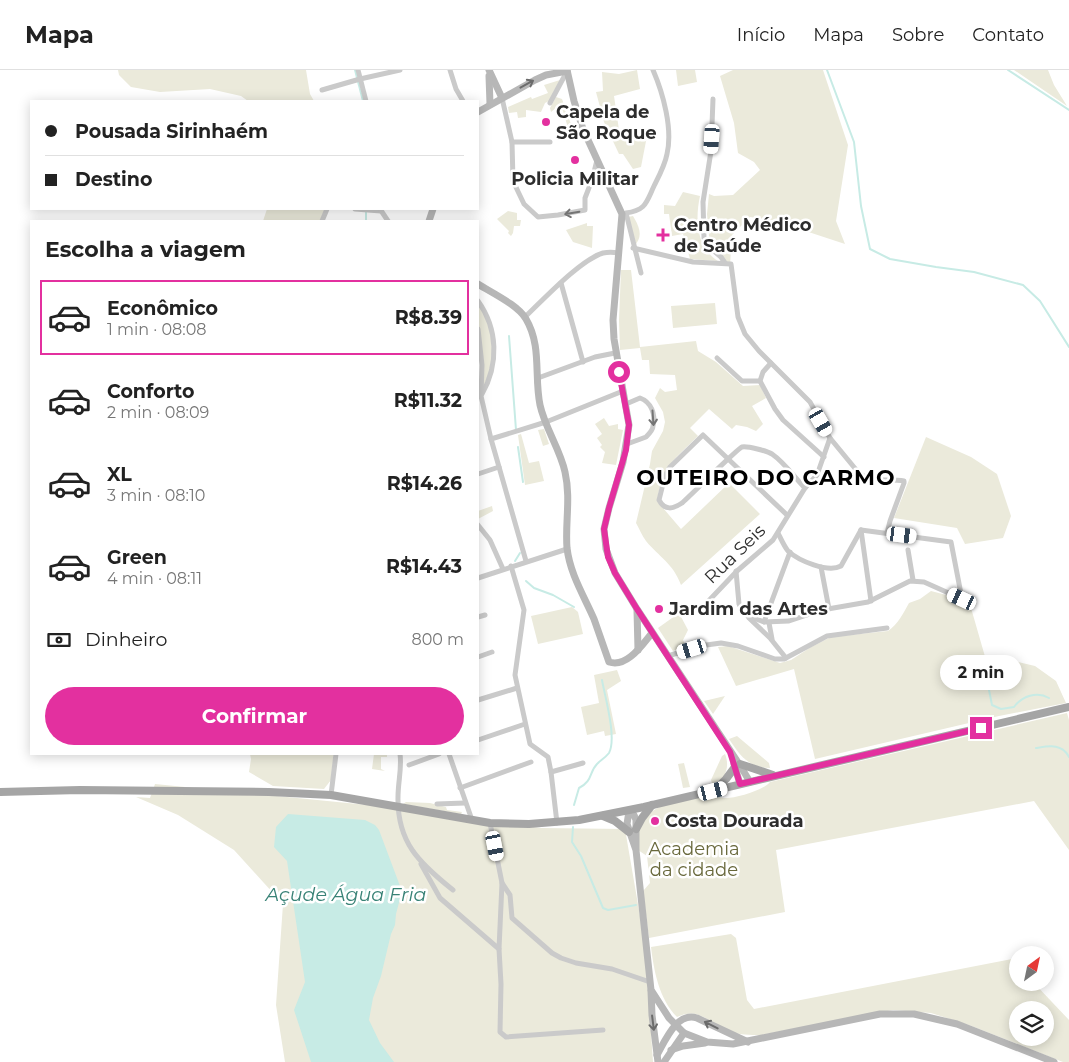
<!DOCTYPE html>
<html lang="pt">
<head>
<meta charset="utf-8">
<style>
	:root { --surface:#fff; --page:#f2f2f2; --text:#222; --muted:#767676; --line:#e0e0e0; --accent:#e3309f }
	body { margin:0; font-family:Montserrat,sans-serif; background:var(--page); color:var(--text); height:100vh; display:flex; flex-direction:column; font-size:19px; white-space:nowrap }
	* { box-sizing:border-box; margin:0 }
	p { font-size:16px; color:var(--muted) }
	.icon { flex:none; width:28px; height:28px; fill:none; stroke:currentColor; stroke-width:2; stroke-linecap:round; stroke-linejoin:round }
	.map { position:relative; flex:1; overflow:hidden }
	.sheet { position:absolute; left:30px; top:150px; width:449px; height:535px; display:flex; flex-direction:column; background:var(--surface); border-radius:0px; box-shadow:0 2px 12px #0003 }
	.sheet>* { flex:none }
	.top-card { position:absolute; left:30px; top:30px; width:449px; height:110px; border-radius:0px; box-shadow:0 2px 12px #0003; display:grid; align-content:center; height:110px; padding:0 15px; background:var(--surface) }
	.needle { width:32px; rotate:33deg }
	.fabs { position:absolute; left:1009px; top:876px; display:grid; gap:10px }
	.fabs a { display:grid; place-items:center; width:45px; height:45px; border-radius:50%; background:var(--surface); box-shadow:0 2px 12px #0003; font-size:25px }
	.end { position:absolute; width:22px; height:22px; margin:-11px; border:6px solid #e3309f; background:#fff; box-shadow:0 0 0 2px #fff }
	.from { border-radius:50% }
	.bubble { position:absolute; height:35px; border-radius:18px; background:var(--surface); box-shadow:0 2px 12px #0003; font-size:16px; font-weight:700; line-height:35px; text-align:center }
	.car { position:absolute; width:15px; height:30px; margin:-15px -8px; border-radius:6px; box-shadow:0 0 4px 1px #0007; background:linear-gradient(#fff 24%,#345 0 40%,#fff 0 76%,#345 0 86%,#fff 0) }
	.top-card b { display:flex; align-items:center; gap:18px; height:48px; font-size:19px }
	.top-card b+b { border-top:1px solid var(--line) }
	.top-card i { width:12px; height:12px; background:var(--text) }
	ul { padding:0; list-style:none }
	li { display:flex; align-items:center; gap:15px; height:75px; margin:0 10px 8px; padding:0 5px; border:2px solid transparent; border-radius:0px }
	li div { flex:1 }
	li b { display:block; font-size:19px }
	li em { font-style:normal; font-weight:700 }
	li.on { border-color:var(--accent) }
	li>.icon { width:45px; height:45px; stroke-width:1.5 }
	h2 { padding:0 15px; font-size:22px; line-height:60px }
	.pay { display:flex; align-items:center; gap:12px; height:55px; padding:0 15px; font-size:19px }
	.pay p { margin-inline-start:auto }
	.primary-button { display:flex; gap:10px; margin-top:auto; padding:10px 15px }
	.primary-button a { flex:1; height:58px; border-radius:30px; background:var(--accent); color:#fff; font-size:20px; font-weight:700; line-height:58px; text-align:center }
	header { display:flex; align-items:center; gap:30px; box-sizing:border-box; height:70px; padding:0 25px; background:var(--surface); border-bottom:1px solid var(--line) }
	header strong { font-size:24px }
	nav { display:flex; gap:28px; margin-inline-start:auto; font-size:18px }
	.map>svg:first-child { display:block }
	.green { fill:#ebeadb; fill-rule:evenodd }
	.water { fill:#c7ebe5 }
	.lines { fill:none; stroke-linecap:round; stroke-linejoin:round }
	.stream { stroke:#c7ebe5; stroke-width:2 }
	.street { stroke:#cacaca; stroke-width:5 }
	.secondary { stroke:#b7b7b7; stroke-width:7 }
	.primary { stroke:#a5a5a5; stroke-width:8 }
	.oneway { stroke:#6b6b6b }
	.oneway2 { stroke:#747474 }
	.route { stroke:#e3309f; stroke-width:6 }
	.poi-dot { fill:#e3309f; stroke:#fff; stroke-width:2 }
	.labels { text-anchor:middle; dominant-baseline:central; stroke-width:5; stroke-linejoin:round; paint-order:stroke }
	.poi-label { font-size:18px; font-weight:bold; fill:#2d2d2d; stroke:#fff; text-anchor:start }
	.street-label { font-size:18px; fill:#2d2d2d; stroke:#fff }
	.park-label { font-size:18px; fill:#68683b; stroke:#fff }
	.water-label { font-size:19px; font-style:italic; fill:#388276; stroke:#fff }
	.district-label { font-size:22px; font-weight:bold; letter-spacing:1px; fill:#000; stroke:#fff }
</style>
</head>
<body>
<header>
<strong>Mapa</strong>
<nav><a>Início</a><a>Mapa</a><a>Sobre</a><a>Contato</a></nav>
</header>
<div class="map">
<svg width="1069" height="992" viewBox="0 0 1069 992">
	<rect width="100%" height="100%" fill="#fff"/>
	<!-- green -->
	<g class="green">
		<polygon points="118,0 306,0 310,24 314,31 248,31 241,26 210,19 160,22 131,17 119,5"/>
		<polygon points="637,0 640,19 614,26 619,60 643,59 643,66 647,66 641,97 633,99 623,84 619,84 604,52 596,22 603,21 602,2 619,4"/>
		<polygon points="676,0 695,0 697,12 678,16"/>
		<polygon points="733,0 823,0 848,75 836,151 845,174 772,150 750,147 732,165 730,195 710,177 707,144 709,124 714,126 733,125 760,100 754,92 738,83 734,53 720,6"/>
		<polygon points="1014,0 1048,0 1054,15 1067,36"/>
		<polygon points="560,10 549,31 545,33 541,42 526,40 526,47 518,48 517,42 509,43 508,37 531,27 532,29 548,23 544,15"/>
		<polygon points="556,27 562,29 571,54 569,55 568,58 563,41 556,38 551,42 550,38"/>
		<path d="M683,122L700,126C695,149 696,177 718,191L690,189L683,164L672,166L669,144H664V135L675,136Z"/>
		<polygon points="267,139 326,139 323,151 263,151"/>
		<polygon points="508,141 517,143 517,150 521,150 520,156 514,156 513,163 511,166 508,163 509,161 497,149"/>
		<path d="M633,146C639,156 643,165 636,174L628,147Z"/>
		<polygon points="587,153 587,156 593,156 592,178 573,172 566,160"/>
		<path d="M621,200H631L640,277L696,271L698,281L716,292L743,316L760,315L766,328L752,336L763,354L756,361L747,357L736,355L732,359L709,339L690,358L698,366C674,390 663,395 657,431L681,459L729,413L760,444L681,515C673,493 659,487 646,471C642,466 639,458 636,453L650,394L652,381L663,361L665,352L663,342L655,328L660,318L665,322L677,320L675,305L650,304L649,290H642L640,278L620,280L619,250Z"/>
		<polygon points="715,233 717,254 673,258 671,236"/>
		<path d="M478,235C481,240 486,246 488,251C495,269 493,300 483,317L478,254Z"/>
		<polygon points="604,348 609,356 618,354 618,359 623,360 616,395 602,393 605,382 600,377 602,375 597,368 602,364 595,354"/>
		<polygon points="544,359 549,374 543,376 538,360"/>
		<polygon points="521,364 529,393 539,391 544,411 525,415 518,365"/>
		<polygon points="926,367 971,387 997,404 1011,446 1003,468 965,474 957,458 894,448"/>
		<polygon points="492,436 493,441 478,449 478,441"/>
		<path d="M931,521L969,531L988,597L1014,591L1035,596L1056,611L1066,633L999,646L815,689L794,599L736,616L718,577L728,576L780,593L791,590L811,577L831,567L888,561C898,554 903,544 909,533L920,529Z"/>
		<polygon points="572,537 578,542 583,564 538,574 531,546"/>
		<polygon points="679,543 688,560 683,570 686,576 673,581 658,558"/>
		<polygon points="617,600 621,611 607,620 616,664 605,666 604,661 587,665 581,637 599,633 594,605"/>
		<polygon points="725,626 713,644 704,631"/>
		<path d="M1067,643L1069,650V780L1034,731L776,780L785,842L649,868L643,821L650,813L647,786L638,780C638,773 637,760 640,754C650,735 687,726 705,724C712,723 718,728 724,728C734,729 764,720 770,712Z"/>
		<path d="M737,666L769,693L770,698C748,697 741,687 729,669Z"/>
		<polygon points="250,684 334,684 331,710 324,719 273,716 249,702 251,689"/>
		<polygon points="374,684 387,684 387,687 381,687 381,699 385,701 372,699"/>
		<path d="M725,684C730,696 726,711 712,713L711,710L722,686Z"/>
		<polygon points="684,693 690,717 683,718 678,694"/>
		<polygon points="155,714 398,738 541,758 625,759 645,875 653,992 285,992 276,935 283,834 234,780 178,745 136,727 150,728"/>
		<polygon points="406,732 430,733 446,737 447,740 462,742 461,744 403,734"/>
		<path d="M731,864L736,868L747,930L754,939L1012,889L1017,895L1018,912L1034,913L1069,950V992H1063L969,955L931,943L893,940L761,965C750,965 739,965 728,961C709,954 700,936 677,947C659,929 654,901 651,877ZM1018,940H1045V968H1018Z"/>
	</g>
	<!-- water -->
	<polygon class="water" points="288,744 365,750 375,755 379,760 400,816 401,825 396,844 395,855 391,864 381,906 373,928 369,950 380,973 394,992 311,992 294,940 305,912 287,791 274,777 276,757"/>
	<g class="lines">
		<!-- stream -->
		<g class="stream">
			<polyline points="355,0 363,31"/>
			<polyline points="827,0 854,72 861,136 870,179 890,189 936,197 974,202 1023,215 1040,231 1069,277"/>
			<polyline points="1008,0 1069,40"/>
			<polyline points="366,151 366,141"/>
			<polyline points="509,266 516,360"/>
			<polyline points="518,377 523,412"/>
			<polyline points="515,491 520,483"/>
			<polyline points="526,511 534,518 553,525 574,537"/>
			<path d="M989,620L992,635L1001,639L1014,637C1022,626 1037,621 1049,628"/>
			<path d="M1036,678C1049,676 1062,673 1069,687"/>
			<path d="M574,735L579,718C593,711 589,702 597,694C601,690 605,688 609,683C617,668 605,627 602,610"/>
			<polyline points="573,757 572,772 581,786 603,838 608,840 636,835"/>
		</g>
		<!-- street -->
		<g class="street">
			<polyline points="358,0 366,31"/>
			<polyline points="450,0 456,19 463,31"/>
			<polyline points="322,20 360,9 400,0"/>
			<polyline points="502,28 512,72 513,111 524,134 538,147 558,145 585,140 585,128 592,110 597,90"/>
			<polyline points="713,29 711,81 703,132 704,168 708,176 721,187 725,193"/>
			<polyline points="550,33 565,5 568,2"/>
			<polyline points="512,72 550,72"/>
			<polyline points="355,139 381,141"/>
			<polyline points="380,139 388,151"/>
			<polyline points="322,151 327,139"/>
			<path d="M633,178L693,192L731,194L738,247L745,264L759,281L810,332L830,368L858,402C871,414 888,408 904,411V413L890,451L887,463"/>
			<path d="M641,203L626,143C646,140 646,133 654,116C659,106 665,95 667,84C673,59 663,23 653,0"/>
			<polyline points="561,213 583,292"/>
			<path d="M478,231C498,259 499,294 482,324"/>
			<path d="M525,247C543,230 580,190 603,183C608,182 613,182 618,183"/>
			<polyline points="478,259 482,295 481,326 491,369 526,491"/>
			<polyline points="717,288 742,311 760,311"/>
			<polyline points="771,293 763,302 760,311 775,339 783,350 824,387"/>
			<polyline points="538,308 595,287 615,283"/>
			<path d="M626,334L640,328C651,332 656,344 653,356C653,360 649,364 646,367L627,374"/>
			<polyline points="491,369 546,352 623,321"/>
			<polyline points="478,404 499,397"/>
			<path d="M787,445L703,365L670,397L665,406L659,430C665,441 673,439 682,433C690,426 738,378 742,377C748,376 767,381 772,384C785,393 795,408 805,418"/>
			<polyline points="478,455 490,470 503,499"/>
			<polyline points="861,460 951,472 962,529"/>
			<polyline points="861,460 871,531"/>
			<path d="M778,463C781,469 784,476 788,481C799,491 828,503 841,496L861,460"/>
			<polyline points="908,480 913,510"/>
			<polyline points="511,496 524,540 515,605 530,674 548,687 551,702 557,753"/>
			<polyline points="821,497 829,539"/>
			<polyline points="736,501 739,534 743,542 748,546 764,552 789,551 822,540 868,532 910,511 924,512 962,529"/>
			<polyline points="478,508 567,479"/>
			<polyline points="699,541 737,501 773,470 805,418 817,405 830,368"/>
			<polyline points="478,547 485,545"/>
			<polyline points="749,548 770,568 786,588"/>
			<polyline points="764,552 790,482"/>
			<polyline points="769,553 772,569"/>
			<polyline points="668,586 699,576 721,573 738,576 775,589 784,589 827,566 887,558"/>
			<polyline points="478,587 492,582"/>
			<polyline points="478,630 517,618"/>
			<polyline points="478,670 525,654"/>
			<path d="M400,684C402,698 398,712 398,727C397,772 419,793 453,820"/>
			<polyline points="449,684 472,750"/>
			<polyline points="409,695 439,684"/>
			<polyline points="551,702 583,693"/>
			<polyline points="460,718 531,692"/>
			<polyline points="331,725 336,684"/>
			<polyline points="437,734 465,733"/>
			<polyline points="490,753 502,813 499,879 501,914 500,962 506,967 603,960"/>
			<polyline points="421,794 440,828 499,879"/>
			<polyline points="502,813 510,825 512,848 552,883 561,888 576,893 612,899 650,912"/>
		</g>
		<!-- secondary -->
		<g class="secondary">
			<polyline points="489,0 502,28"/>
			<polyline points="567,0 574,31 583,59 622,144 613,250 614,269 629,355 623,392 609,438 604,459 606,479 615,503 637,539 741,697 750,712"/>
			<polyline points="489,6 490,34"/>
			<polyline points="478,42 535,10 546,5 567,1"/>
			<polyline points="429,151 433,139"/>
			<path d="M478,214C492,223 518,235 526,249C542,276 534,306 540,335C545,358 560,379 565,402C571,428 565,453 567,478C570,504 584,526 594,549C599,563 604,578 609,592C627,598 642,575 652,563"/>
			<polyline points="637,540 638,580"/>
			<polyline points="734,694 740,714"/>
			<polyline points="636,780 627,754 629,741 634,745 636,750 636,780 651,920 669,948 684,963 707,972 733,974 880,944 914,944 957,954 1054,992"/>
			<polyline points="651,921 652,945 658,992"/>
			<polyline points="671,980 683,976 705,973"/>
			<path d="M657,985C665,971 677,941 697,948L748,972"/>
			<polyline points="664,992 684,963"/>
		</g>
		<!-- primary -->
		<g class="primary">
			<polyline points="740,694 773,705"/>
			<polyline points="715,720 726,709 735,697"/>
			<polyline points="0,722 80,720 269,722 331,725 490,753 529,754 579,750 644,737 1069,637"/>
			<polyline points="603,746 615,751 629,762"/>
			<polyline points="636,759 642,748 652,735"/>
		</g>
	</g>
	<!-- one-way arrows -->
	<defs><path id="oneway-shaft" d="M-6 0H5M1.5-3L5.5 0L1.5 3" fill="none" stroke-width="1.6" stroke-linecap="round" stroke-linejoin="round" transform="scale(1.25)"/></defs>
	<g class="oneway">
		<use href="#oneway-shaft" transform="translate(527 14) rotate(-29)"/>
		<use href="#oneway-shaft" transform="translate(653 953) rotate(83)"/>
		<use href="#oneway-shaft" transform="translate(711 955) rotate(-153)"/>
	</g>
	<g class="oneway2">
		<use href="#oneway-shaft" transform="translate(572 143) rotate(170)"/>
		<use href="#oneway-shaft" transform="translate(653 348) rotate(86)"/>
	</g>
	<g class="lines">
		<!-- route -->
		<polyline class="route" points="619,302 629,355 626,380 609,438 604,459 608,487 615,503 637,539 730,682 740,714 981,658"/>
	</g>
	<!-- markers -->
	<g class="poi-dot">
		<circle cx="546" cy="52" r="5"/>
		<circle cx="575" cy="90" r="5"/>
		<path d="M660.5 157.5h5v5h5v5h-5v5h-5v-5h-5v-5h5z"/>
		<circle cx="659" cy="539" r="5"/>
		<circle cx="655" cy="751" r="5"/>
	</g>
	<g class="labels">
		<!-- poi labels -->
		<g class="poi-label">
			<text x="556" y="42">Capela de<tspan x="556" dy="21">São Roque</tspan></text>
			<text x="575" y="109" text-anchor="middle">Policia Militar</text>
			<text x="674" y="155">Centro Médico<tspan x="674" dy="21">de Saúde</tspan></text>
			<text x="669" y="539">Jardim das Artes</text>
			<text x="665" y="751">Costa Dourada</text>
		</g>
		<!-- street labels -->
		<g class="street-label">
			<text transform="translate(735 484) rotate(-44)">Rua Seis</text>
		</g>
		<!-- park labels -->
		<g class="park-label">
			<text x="694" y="779">Academia<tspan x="694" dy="21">da cidade</tspan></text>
		</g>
		<!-- water labels -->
		<g class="water-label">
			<text x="346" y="824">Açude Água Fria</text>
		</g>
		<!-- district labels -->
		<g class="district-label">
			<text x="766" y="407">OUTEIRO DO CARMO</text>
		</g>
	</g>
</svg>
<div class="fabs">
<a><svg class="needle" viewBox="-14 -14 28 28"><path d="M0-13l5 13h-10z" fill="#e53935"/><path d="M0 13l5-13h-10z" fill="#767676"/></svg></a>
<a><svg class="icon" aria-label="layers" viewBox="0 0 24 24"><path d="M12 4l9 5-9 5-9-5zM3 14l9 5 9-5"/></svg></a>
</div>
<i class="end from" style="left:619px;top:302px"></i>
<i class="end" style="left:981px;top:658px"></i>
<div class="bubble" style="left:940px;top:585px;width:82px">2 min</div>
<i class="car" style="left:712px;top:69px;rotate:184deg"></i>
<i class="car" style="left:821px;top:352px;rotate:150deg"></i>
<i class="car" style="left:902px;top:465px;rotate:97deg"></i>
<i class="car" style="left:962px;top:529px;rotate:295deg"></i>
<i class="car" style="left:692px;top:579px;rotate:253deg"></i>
<i class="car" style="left:713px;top:721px;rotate:76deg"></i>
<i class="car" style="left:495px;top:776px;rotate:169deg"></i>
<div class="top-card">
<b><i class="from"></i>Pousada Sirinhaém</b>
<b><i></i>Destino</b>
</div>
<section class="sheet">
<h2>Escolha a viagem</h2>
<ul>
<li class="on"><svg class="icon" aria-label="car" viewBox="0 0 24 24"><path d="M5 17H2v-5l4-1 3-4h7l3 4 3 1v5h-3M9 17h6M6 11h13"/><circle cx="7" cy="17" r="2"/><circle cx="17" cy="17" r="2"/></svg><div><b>Econômico</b><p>1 min · 08:08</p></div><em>R$8.39</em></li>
<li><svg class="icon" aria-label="car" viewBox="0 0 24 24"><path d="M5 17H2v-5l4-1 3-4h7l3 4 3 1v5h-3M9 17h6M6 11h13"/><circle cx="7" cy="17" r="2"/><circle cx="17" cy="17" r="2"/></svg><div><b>Conforto</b><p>2 min · 08:09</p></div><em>R$11.32</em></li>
<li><svg class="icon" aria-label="car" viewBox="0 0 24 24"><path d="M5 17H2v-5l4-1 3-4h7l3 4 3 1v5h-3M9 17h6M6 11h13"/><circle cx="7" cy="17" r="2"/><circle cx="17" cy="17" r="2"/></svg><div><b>XL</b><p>3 min · 08:10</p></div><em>R$14.26</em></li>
<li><svg class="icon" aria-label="car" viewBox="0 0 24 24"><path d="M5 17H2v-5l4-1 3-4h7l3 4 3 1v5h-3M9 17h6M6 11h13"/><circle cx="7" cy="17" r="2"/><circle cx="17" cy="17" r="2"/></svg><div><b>Green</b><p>4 min · 08:11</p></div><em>R$14.43</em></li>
</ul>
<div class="pay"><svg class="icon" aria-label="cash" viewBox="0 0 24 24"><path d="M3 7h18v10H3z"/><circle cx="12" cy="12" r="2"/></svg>Dinheiro<p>800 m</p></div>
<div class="primary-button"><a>Confirmar</a></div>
</section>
</div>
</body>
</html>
